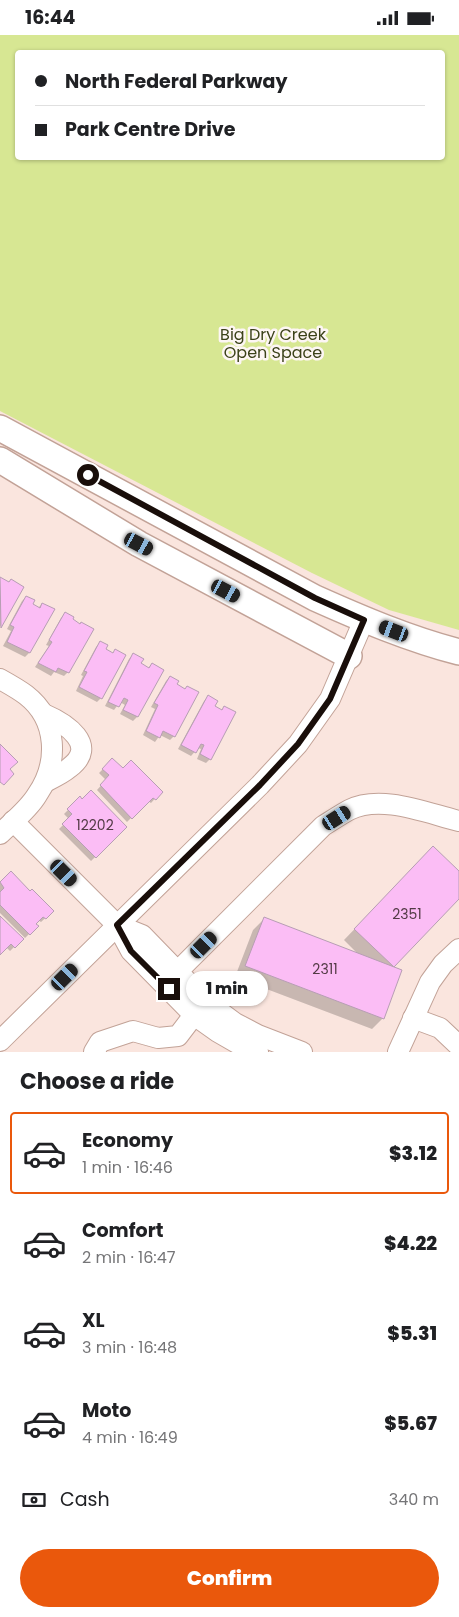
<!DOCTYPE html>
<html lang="en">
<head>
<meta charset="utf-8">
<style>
	:root { --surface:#fff; --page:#f6f6f6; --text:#202124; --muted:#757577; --line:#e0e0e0; --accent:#ea580c }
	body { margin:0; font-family:Poppins,sans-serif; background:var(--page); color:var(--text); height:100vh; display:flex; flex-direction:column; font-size:19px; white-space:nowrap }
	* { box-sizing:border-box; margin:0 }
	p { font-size:16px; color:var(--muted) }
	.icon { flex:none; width:28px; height:28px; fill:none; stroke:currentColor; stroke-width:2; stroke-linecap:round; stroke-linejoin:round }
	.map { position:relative; height:1017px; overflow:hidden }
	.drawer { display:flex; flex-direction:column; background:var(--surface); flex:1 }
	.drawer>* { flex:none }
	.banner { position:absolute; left:15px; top:15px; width:430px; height:110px; border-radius:5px; box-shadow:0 1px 4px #0004; display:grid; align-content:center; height:110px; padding:0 20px; background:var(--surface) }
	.end { position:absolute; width:22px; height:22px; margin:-11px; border:6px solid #190e0a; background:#fff; box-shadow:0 0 0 2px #fff }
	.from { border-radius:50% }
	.bubble { position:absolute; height:35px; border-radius:18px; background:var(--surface); box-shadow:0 1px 4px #0004; font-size:16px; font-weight:800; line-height:35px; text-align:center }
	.car { position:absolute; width:15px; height:30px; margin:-15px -8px; border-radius:6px; box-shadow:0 0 4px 1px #0007; background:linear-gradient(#222 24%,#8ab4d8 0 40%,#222 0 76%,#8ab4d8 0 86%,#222 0) }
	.banner b { display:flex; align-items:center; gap:18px; height:48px; font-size:19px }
	.banner b+b { border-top:1px solid var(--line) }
	.banner i { width:12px; height:12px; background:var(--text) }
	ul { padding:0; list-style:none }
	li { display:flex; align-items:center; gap:15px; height:82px; margin:0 10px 8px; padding:0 10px; border:2px solid transparent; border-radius:5px }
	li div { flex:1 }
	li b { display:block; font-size:19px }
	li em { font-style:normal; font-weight:800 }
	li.on { border-color:var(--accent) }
	li>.icon { width:45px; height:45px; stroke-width:1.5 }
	h2 { padding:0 20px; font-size:22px; line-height:60px }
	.pay { display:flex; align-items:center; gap:12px; height:55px; padding:0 20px; font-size:19px }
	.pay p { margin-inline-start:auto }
	.cta { display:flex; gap:10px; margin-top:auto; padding:10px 20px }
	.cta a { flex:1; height:58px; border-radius:30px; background:var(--accent); color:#fff; font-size:20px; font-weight:800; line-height:58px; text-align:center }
	.status { display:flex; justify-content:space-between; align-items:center; height:35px; padding:0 25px; background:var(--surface); direction:ltr }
	.status svg { height:14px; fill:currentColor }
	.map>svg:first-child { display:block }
	.green { fill:#d7e793; fill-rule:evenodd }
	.shadow { fill:#0003 }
	.building { fill:#fbbdf5; stroke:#b79eb4 }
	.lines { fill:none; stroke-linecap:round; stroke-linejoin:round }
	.minor-casing { stroke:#c2a297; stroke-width:22 }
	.major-casing { stroke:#c2a297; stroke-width:28 }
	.minor { stroke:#fff; stroke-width:20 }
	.major { stroke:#fff; stroke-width:25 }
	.route { stroke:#190e0a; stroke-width:6 }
	.labels { text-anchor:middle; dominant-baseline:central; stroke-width:5; stroke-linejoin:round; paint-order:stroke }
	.number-label { font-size:14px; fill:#523a45 }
	.park-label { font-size:16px; fill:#3b4219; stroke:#fdf6f4 }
</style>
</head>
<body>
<div class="status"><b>16:44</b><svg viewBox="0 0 49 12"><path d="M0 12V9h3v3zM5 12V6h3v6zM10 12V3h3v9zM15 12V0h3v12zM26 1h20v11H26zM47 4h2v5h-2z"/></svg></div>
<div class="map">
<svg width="459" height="1017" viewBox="0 0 459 1017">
	<rect width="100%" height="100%" fill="#fae5de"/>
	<!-- green -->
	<path class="green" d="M0,0H459V595L389,575L312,538L0,376ZM18,18H442V122H18Z"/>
	<!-- shadow -->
	<g class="shadow">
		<polygon points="0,544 23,552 0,592"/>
		<polygon points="26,562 31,569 38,573 42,569 53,575 29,618 25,622 3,611 11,596 7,594 22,566"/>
		<polygon points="65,579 68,637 64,641 54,637 51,641 35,632 49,611 46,610 61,583"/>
		<polygon points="100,608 101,663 97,667 76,656 83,641 81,640 96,612"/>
		<polygon points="133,620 139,629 148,633 152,629 162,635 137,682 133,686 120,679 125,670 120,667 114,675 105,671 129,624"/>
		<polygon points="170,642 174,701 170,705 160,700 155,707 143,700 155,674 151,672 166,646"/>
		<polygon points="208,662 213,672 221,676 224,672 210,724 206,728 197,724 201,714 198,713 191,721 178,714 204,666"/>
		<polygon points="112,725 123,735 161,757 151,768 148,766 127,787 97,755 106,745 99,738"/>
		<polygon points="80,763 126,792 91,826 59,794 69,784 64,779"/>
		<polygon points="422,824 459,838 459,862 392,933 383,983 372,994 235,942 253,895 264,884 360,921 344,905"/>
		<polygon points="11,838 30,857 53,876 41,887 38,885 35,889 37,891 25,903 0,878 0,848"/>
		<polygon points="0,882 22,904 10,916 6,912 0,918"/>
	</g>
	<!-- building -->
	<g class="building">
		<polygon points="0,542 9,547 11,544 24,552 1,593"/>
		<polygon points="26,561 35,565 33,569 40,573 42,568 55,574 30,618 7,607 14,592 10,590"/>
		<polygon points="65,577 74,582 73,584 80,589 81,587 94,594 69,638 58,633 56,637 38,628 52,607 49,605"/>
		<polygon points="100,606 108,610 106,614 113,618 115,614 126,620 102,664 79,652 87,637 84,636"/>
		<polygon points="133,618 144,624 141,628 149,633 152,628 164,635 138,682 123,675 128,665 124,663 119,672 108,667"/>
		<polygon points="170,641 179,646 177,649 185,654 187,651 199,657 175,702 163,696 160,703 146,696 158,670 154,668"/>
		<polygon points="208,660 218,666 215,671 222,675 224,671 236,677 211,725 200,719 204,710 201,709 196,718 181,710"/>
		<polygon points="0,709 18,727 10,734 14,739 4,750 0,747"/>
		<polygon points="112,723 123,733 131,725 163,757 156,765 153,763 132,784 100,750 109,740 102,734"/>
		<polygon points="91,755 127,792 96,823 62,789 72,779 67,774 80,761 82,764"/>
		<polygon points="433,811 459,836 459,864 394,932 354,894"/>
		<polygon points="11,836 30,856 32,854 54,876 46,884 43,882 36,889 39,891 30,900 0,870 0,857 4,853 0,847"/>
		<polygon points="0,881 24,904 15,913 11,909 0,920"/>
		<polygon points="264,882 402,935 384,984 245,931"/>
	</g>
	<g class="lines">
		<defs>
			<g id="minor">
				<path d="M0,644C9,649 18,654 26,660C58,685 59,728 37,760C28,775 12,787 0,799"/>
				<path d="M44,679C65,688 100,710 69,733C62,739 53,743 45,747"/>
				<polyline points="13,786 117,890 131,916 194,980 218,997 244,1012 258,1017"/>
				<polyline points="117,890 142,900 208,968 235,988 258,1000 302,1017"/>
				<path d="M178,936L323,791C331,786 340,780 349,775C381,759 426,778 459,786"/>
				<polyline points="413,983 440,993 459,1011"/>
				<polyline points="0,1006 260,750 298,709 330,664 364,585"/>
				<polyline points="94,1017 100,1007 133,996 158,1003 178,1001 194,980"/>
				<polyline points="398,1017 430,947 443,929 459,914"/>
			</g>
			<g id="major">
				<path d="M0,393L315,563C362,584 409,604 459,617"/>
				<polyline points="0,425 139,509 349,621"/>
			</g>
		</defs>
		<!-- minor casing -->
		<use href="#minor" class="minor-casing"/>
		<!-- major casing -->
		<use href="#major" class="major-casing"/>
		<!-- minor -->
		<use href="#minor" class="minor"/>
		<!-- major -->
		<use href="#major" class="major"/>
	</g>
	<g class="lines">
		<!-- route -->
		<polyline class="route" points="88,440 315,563 364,585 330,664 298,709 260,750 117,890 131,916 169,954"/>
	</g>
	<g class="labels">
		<!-- number labels -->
		<g class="number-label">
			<text x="95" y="790">12202</text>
			<text x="407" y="879">2351</text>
			<text x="325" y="934">2311</text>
		</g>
		<!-- park labels -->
		<g class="park-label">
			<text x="273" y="299">Big Dry Creek<tspan x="273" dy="18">Open Space</tspan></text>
		</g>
	</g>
</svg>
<i class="end from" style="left:88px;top:440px"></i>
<i class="end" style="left:169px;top:954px"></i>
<div class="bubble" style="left:186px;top:936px;width:82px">1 min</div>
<i class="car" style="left:139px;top:509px;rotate:118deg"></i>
<i class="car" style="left:226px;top:556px;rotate:118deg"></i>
<i class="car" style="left:394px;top:596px;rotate:291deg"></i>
<i class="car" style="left:337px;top:783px;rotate:58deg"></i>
<i class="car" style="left:64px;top:838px;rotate:135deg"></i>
<i class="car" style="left:204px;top:910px;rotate:45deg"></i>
<i class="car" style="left:65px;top:942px;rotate:45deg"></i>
<div class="banner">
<b><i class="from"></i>North Federal Parkway</b>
<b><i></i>Park Centre Drive</b>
</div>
</div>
<section class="drawer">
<h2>Choose a ride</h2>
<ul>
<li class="on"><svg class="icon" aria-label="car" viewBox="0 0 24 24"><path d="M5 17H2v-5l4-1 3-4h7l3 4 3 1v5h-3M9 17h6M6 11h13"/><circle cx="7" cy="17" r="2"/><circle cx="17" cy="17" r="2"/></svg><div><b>Economy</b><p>1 min · 16:46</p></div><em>$3.12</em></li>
<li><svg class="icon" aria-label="car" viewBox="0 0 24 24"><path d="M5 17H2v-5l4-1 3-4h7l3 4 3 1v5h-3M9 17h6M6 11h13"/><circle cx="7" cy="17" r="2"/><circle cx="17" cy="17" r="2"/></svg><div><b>Comfort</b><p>2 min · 16:47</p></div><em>$4.22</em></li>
<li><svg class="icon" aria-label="car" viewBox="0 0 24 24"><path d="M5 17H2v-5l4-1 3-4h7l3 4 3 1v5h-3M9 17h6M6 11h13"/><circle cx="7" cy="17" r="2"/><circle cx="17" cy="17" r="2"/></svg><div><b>XL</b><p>3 min · 16:48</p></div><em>$5.31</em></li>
<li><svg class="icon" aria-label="car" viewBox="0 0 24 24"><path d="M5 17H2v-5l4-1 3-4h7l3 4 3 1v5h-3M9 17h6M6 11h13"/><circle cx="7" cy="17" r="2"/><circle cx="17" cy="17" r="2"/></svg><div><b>Moto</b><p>4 min · 16:49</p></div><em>$5.67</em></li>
</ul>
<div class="pay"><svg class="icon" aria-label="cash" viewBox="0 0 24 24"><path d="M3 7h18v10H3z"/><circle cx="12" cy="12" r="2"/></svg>Cash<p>340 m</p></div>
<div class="cta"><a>Confirm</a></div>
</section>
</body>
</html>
